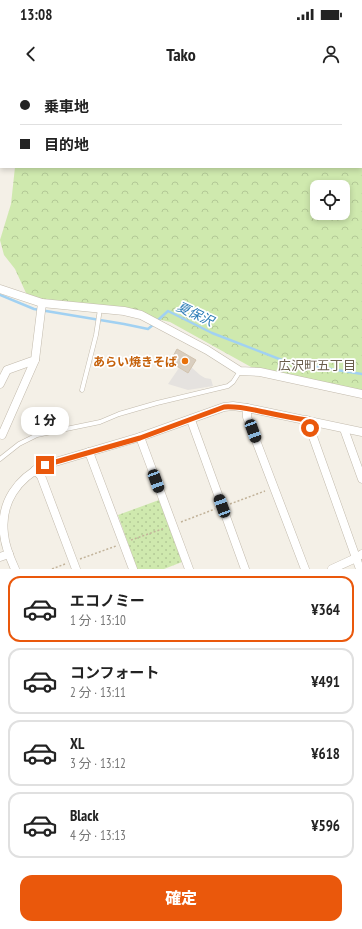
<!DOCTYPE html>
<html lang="ja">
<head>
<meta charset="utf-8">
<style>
	:root { --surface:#fff; --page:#f2f2f2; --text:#222; --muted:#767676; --line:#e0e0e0; --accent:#ea580c }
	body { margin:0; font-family:"PT Sans Narrow","Noto Sans JP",sans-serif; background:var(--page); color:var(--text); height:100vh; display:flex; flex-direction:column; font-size:15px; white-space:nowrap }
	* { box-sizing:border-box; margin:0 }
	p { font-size:13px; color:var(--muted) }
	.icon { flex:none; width:22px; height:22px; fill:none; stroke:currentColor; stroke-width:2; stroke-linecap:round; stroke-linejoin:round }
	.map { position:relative; height:489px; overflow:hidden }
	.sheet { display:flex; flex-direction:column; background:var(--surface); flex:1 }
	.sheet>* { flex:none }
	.top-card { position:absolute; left:0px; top:0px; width:362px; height:88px; box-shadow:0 2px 6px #0003; display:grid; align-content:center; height:88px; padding:0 20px; background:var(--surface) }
	.fabs { position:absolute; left:310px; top:100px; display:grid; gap:8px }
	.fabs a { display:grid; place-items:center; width:40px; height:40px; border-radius:8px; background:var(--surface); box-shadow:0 2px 6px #0003; font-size:20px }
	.end { position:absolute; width:18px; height:18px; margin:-9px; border:5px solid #ea580c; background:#fff; box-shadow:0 0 0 2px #fff }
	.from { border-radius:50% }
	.bubble { position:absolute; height:28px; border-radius:12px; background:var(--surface); box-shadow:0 2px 6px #0003; font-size:13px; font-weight:800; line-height:28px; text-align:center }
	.car { position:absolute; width:12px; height:24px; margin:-12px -6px; border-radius:5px; box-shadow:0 0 3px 1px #0007; background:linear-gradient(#222 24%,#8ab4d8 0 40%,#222 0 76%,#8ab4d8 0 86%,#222 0) }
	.top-card b { display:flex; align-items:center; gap:14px; height:38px; font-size:15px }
	.top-card b+b { border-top:1px solid var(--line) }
	.top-card i { width:10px; height:10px; background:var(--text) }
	ul { padding:7px 0 0; list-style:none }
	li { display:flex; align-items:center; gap:12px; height:66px; margin:0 8px 6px; padding:0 12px; border:2px solid var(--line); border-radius:12px }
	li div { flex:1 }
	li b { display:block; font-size:15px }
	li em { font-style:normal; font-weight:800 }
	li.selected { border-color:var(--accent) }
	li>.icon { width:36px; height:36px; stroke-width:1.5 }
	.action { display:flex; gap:8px; margin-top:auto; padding:8px 20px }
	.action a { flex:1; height:46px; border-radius:12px; background:var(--accent); color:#fff; font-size:16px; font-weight:800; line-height:46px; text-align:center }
	.status { display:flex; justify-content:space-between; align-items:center; height:28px; padding:0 20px; background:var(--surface); direction:ltr }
	.status svg { height:11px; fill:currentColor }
	header { display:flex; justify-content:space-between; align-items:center; height:52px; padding:0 20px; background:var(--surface); font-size:18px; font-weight:800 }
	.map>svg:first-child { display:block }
	.forest { fill:url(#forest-crowns); fill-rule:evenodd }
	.park { fill:url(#park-dots) }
	.parking { fill:#e5e2df }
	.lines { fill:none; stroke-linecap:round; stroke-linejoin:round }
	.stream { stroke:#a1d1f2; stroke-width:2.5 }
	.building { fill:#d9cebf; stroke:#d1c3af }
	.service-casing { stroke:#c2baac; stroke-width:5 }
	.minor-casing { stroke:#c2baac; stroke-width:9 }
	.path { stroke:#c2b39a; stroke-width:1.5; stroke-dasharray:2 2; stroke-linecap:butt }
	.service { stroke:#fff; stroke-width:4 }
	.minor { stroke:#fff; stroke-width:8 }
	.route { stroke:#ea580c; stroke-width:5 }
	.food-dot { fill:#e8710a; stroke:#fff; stroke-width:1.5 }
	.labels { text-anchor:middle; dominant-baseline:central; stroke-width:3.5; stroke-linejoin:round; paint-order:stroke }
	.food-label { font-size:12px; font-weight:bold; fill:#c56008; stroke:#fff; text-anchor:end }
	.water-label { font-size:13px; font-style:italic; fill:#2c7cb6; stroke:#fff }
	.neighbourhood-label { font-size:13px; fill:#6a5e4c; stroke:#fff }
</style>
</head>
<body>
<div class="status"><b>13:08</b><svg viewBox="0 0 49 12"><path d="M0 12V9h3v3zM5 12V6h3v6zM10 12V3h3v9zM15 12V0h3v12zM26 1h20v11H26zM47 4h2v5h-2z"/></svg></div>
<header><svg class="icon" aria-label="back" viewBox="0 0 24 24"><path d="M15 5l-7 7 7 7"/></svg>Tako<svg class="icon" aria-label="person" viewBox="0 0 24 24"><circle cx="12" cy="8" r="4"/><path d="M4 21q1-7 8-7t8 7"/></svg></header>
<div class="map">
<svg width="362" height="489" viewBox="0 0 362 489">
	<defs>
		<pattern id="forest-crowns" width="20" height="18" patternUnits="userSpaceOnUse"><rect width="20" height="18" fill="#cfe9ae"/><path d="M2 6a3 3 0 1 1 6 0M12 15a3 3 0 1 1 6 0" fill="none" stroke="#b3c996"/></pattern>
		<pattern id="park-dots" width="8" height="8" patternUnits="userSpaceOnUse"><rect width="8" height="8" fill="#cfe9ae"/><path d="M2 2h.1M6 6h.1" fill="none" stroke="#b3c996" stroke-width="1.8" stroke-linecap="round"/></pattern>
	</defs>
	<rect width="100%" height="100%" fill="#f4f0e7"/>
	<!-- forest -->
	<path class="forest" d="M0,0H362V313L260,292L170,242L124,231L39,219L26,213L15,189L4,175L0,160L11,124L15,87H361V1H1V47ZM317,107H343V133H317Z"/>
	<!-- park -->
	<polygon class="park" points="159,420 182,482 164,489 137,489 118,435"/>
	<!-- parking -->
	<polygon class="parking" points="191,287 200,295 205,298 211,299 213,306 188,310 168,304 179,288 188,293"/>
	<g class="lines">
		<!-- stream -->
		<g class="stream">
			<polyline points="0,215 34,229 124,244 148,249 154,244"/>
			<polyline points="157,241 168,231 212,253 287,282 362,294"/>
		</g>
	</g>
	<!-- building -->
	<polygon class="building" points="177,269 196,280 188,293 170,282"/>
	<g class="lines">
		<defs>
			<g id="service">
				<polyline points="82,310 96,255 100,229"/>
				<polyline points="0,379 19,364 37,355 100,342 119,334 157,323 228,306 233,302 240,291"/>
			</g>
			<g id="minor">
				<polyline points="0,62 1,62"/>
				<polyline points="0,209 42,223 124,231 141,235 207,270 240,291 260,292 362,314"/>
				<polyline points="0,304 7,290 35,280 42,223"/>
				<polyline points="247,328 247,337 305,489"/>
				<polyline points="191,340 245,489"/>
				<polyline points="307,340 360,489"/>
				<polyline points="344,349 362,399"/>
				<polyline points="2,355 35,280"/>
				<polyline points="140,357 189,489"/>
				<polyline points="89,372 133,489"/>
				<polyline points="35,390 41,396 76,489"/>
				<polyline points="0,477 9,474"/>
				<path d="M15,489C10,478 5,466 4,454C0,422 18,398 45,385L140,357L224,327L233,326L247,328L362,352"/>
				<polyline points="332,489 356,478 362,474"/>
			</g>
		</defs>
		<!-- service casing -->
		<use href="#service" class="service-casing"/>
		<!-- minor casing -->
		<use href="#minor" class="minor-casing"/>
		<!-- path -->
		<g class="path">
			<polyline points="230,424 265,411"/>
			<polyline points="181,442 215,429"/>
			<polyline points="131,460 165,448"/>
			<polyline points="80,479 116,466"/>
			<polyline points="52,489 65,484"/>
		</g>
		<!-- service -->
		<use href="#service" class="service"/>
		<!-- minor -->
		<use href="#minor" class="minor"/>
	</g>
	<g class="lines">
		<!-- route -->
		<path class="route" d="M45,385L140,358L224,327C238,326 250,329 264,332C278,335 292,338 307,340L310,348"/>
	</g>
	<!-- markers -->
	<circle class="food-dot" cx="185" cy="281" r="4"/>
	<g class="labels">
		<!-- food labels -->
		<g class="food-label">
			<text x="177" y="281">あらい焼きそば</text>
		</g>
		<!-- water labels -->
		<g class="water-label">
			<text transform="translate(195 234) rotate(25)">夏保沢</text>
		</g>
		<!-- neighbourhood labels -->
		<g class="neighbourhood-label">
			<text x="317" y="285">広沢町五丁目</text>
		</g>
	</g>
</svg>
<div class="fabs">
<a><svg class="icon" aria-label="locate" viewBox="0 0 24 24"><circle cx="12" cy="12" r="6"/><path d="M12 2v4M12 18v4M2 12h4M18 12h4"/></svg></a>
</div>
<i class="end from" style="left:310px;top:348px"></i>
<i class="end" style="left:45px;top:385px"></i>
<div class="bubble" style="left:21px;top:327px;width:48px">1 分</div>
<i class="car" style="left:253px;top:351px;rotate:160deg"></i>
<i class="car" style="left:156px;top:401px;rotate:160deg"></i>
<i class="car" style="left:222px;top:426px;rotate:340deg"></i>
<div class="top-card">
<b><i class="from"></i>乗車地</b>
<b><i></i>目的地</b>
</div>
</div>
<section class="sheet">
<ul>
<li class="selected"><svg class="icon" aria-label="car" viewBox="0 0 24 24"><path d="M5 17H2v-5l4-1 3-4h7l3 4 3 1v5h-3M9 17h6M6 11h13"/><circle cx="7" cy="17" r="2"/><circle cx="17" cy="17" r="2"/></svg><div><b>エコノミー</b><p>1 分 · 13:10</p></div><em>¥364</em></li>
<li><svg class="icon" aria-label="car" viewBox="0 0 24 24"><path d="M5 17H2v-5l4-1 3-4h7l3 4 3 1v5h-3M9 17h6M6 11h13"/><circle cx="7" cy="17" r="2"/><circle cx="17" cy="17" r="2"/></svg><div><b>コンフォート</b><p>2 分 · 13:11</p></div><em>¥491</em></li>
<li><svg class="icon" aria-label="car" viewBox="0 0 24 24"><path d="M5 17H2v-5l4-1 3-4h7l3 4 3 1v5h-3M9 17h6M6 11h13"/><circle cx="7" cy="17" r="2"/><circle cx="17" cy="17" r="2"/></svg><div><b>XL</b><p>3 分 · 13:12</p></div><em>¥618</em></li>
<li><svg class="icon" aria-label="car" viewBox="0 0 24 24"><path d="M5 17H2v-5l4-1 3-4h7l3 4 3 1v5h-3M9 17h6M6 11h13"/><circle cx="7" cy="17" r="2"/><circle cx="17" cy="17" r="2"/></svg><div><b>Black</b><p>4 分 · 13:13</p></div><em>¥596</em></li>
</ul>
<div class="action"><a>確定</a></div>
</section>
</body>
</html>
